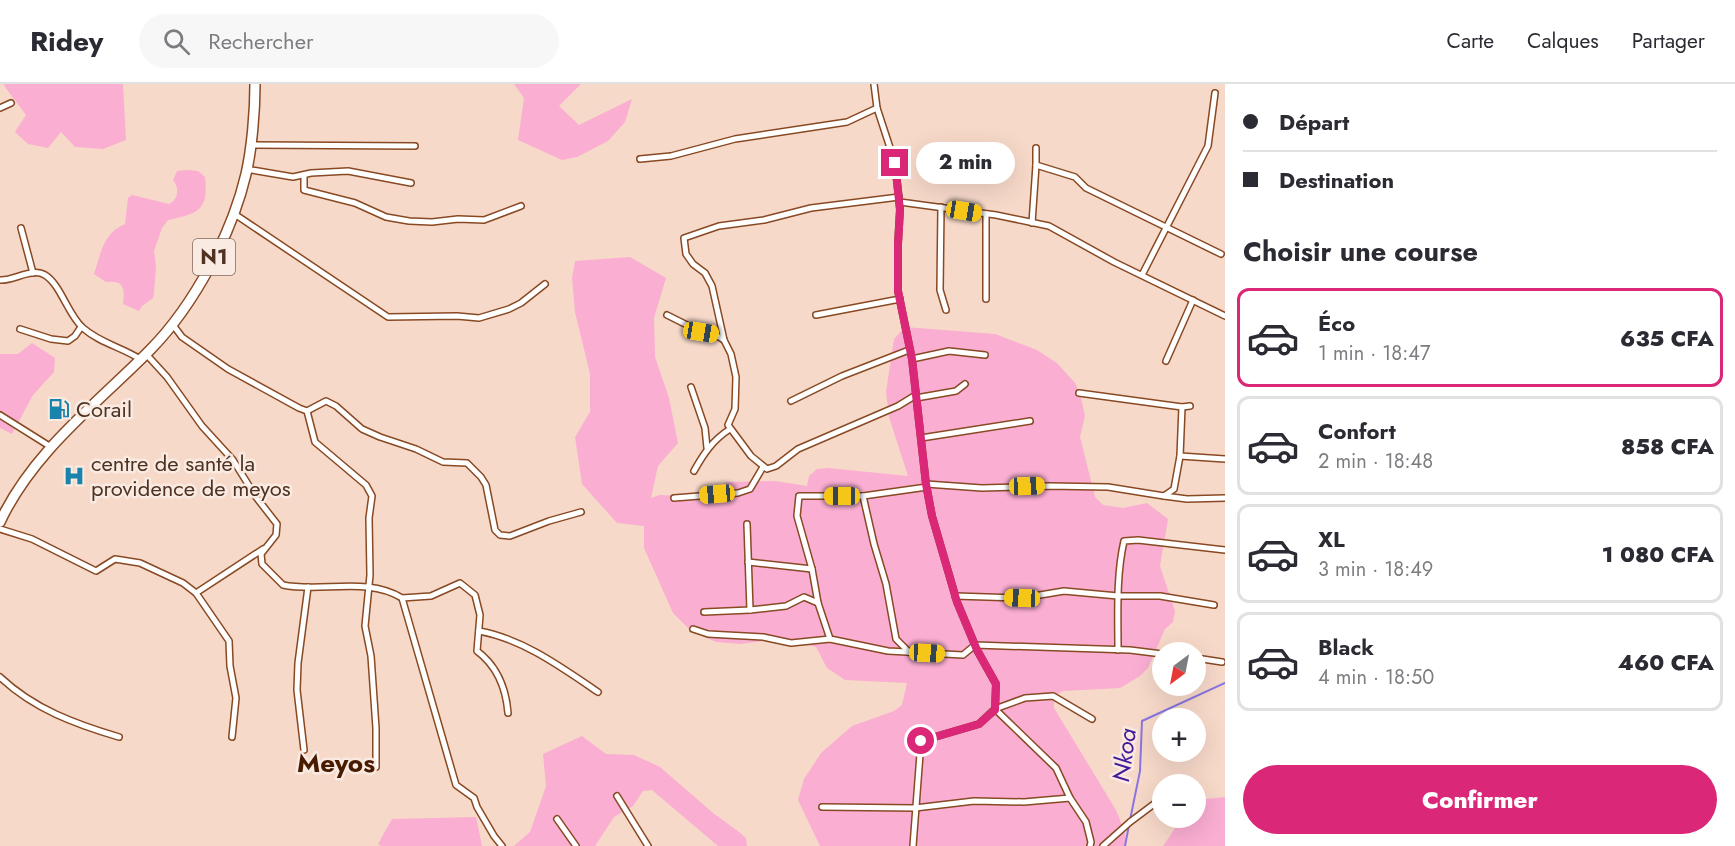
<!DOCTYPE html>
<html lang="fr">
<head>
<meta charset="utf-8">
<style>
	:root { --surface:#fff; --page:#f7f7f7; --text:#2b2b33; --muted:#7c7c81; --line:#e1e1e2; --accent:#db2777 }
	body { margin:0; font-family:Jost,sans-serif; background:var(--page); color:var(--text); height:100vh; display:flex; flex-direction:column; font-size:22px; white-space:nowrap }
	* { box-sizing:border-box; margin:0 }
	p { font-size:20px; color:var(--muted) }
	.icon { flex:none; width:33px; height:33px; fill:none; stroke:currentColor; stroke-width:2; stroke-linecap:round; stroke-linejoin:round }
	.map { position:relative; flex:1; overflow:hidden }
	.panel { display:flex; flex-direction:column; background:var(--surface); width:510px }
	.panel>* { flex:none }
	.guide { display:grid; align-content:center; height:132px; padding:0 18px; background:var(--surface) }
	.needle { width:39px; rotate:212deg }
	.controls { position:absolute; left:1152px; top:558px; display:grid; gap:12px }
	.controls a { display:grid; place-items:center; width:54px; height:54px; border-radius:50%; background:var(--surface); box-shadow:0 6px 24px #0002; font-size:30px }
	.end { position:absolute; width:27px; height:27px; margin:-14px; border:8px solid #db2777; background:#fff; box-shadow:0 0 0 3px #fff }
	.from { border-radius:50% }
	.bubble { position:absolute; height:42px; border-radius:21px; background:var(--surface); box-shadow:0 6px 24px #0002; font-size:20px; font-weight:800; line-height:42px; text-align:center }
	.car { position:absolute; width:18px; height:36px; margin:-18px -9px; border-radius:8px; box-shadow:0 0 4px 2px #0007; background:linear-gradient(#f5c518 24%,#345 0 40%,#f5c518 0 76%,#345 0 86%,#f5c518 0) }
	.guide b { display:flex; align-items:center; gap:21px; height:57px; font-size:22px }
	.guide b+b { border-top:2px solid var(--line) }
	.guide i { width:15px; height:15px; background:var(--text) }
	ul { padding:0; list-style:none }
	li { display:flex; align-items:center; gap:18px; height:99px; margin:0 12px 9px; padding:0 6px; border:3px solid var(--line); border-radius:12px }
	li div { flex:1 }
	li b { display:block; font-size:22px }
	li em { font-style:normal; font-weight:800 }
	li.current { border-color:var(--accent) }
	li>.icon { width:54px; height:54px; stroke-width:1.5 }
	h2 { padding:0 18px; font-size:27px; line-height:72px }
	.cta { display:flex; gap:12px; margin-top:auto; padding:12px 18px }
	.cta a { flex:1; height:69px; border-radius:36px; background:var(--accent); color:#fff; font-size:24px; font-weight:800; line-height:69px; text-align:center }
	header { display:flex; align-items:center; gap:36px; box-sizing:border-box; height:84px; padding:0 30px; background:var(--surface); border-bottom:2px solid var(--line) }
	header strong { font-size:28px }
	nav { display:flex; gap:33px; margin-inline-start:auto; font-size:21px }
	.search { width:420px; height:54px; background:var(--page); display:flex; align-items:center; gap:15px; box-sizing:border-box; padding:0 21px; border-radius:33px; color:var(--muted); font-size:22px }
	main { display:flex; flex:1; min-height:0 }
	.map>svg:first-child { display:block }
	.green { fill:#faaed2 }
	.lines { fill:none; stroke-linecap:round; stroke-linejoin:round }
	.stream { stroke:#8976e1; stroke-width:2 }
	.street-casing { stroke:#884923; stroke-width:8 }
	.highway-casing { stroke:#884923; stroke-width:12 }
	.street { stroke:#fff; stroke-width:5 }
	.highway { stroke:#fff; stroke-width:9 }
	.route { stroke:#db2777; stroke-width:8 }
	.labels { text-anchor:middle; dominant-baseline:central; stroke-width:5; stroke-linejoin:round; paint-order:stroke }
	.shield { fill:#f9eae2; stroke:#82695c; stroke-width:1.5 }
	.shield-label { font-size:21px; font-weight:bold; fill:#4f3222 }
	.poi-label { font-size:22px; fill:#4f3222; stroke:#f9eae2; text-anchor:start }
	.water-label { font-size:24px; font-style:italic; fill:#451899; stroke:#f9eae2 }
	.quarter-label { font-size:26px; font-weight:bold; fill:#481b00; stroke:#f9eae2 }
</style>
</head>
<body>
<header>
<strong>Ridey</strong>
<div class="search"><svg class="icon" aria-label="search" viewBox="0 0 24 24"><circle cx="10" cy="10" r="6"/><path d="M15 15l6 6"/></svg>Rechercher</div>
<nav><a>Carte</a><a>Calques</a><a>Partager</a></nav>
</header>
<main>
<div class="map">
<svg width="1225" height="762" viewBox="0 0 1225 762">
	<rect width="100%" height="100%" fill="#f7d9c9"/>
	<!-- green -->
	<g class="green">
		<polygon points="4,0 123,0 126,56 103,65 75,63 61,48 48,64 28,60 15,48 26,31 5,3"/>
		<polygon points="514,0 581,0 559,22 579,41 632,15 625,38 608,57 577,73 562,76 518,56 524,14"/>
		<path d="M187,86L198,87L205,93C209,127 197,130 168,136L162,144L154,167L156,182L154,209L153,214L142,222L139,227L123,220C125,204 124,196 106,198L94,190C101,169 103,149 125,140L128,114L132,111L169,120C178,116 180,104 173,96L177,87Z"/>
		<polygon points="630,173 666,194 654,234 655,273 669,314 678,359 658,382 651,414 660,411 685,412 728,398 775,397 807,402 809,392 817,385 828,384 908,392 889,333 886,308 894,255 905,243 995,250 1037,266 1057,279 1075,299 1080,310 1085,332 1080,353 1095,413 1103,421 1123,424 1147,419 1168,435 1160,482 1175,527 1173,538 1165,545 1148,584 1140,592 1120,604 1063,607 1054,612 1054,624 1116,726 1125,749 1126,762 820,762 798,716 804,695 821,669 852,642 894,627 902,621 907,599 845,596 827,584 816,563 781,555 740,560 716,558 691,547 673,529 644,464 644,442 617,439 582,400 575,353 590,328 590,290 575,228 572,194 575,177"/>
		<polygon points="32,259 55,274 54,288 33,311 12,350 0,344 0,270 18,270"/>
		<polygon points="582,652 606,670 634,671 660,683 713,729 739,748 746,754 747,762 718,762 652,706 643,707 633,722 614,733 595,762 514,762 530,748 546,702 543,670"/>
		<polygon points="1225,713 1225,762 1163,762 1182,734 1196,734 1196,716"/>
		<polygon points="476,733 482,762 381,762 378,760 392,735"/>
	</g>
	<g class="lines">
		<!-- stream -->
		<g class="stream">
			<polyline points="1130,736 1140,687 1142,637 1225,599"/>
			<polyline points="1125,762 1129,741"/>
		</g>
		<defs>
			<g id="street">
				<polyline points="874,0 877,24 895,79 900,125 898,160 898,207 912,275 926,400 932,432 957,518 977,566 996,600 995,625 1056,684 1070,714 1086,738 1091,758 1090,762"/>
				<polyline points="0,24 11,19"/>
				<polyline points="251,61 415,62"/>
				<polyline points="640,75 671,72 735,55 847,38 877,24"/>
				<polyline points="1036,81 1075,93 1086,104 1221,170"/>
				<polyline points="246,85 293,93 311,89 348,87 411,99"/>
				<polyline points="304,91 304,106 355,119 386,133 409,137 432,138 458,135 484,136 521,122"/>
				<polyline points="900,118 996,131 1049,142 1114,178 1225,232"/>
				<polyline points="941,123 940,206 946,226"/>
				<polyline points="233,129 388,233 457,232 479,234 509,225 521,219 545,200"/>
				<polyline points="1032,139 1036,81 1036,64"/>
				<polyline points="21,144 33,189"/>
				<polyline points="1142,191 1208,62 1215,9"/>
				<path d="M0,196C14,197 32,183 45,191C61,201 68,231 83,244C100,259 121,263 140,275"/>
				<polyline points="986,215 986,130"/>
				<polyline points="667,231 701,248 716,251 724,256 731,270 736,293 735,325 728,341 751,372 767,385 776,382 798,365 898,322 916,311"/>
				<polyline points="816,231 900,215"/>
				<polyline points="173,241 182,253 228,285 299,324 307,327 326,317 336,322 362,345 380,353 416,365 443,378 467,379 481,393 486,401 495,446 500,451 510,452 549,437 581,428"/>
				<polyline points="20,245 51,255 68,257 75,252 81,243"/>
				<polyline points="724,256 712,202 705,189 693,180 686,170 684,154 719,142 764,136 811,124 899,113"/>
				<path d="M146,270L167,293L202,342L233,376L256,413L277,440L276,451L261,470L262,480L283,501C320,509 367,492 402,514L456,701L474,714L477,723L494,752L502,762"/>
				<polyline points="912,275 949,267 985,271"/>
				<polyline points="1166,277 1193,216"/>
				<polyline points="691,303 705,344 707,364"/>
				<polyline points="1079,309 1182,323 1190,322"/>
				<polyline points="916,314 956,307 965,300"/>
				<polyline points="791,317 842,292 909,266"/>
				<polyline points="307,327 315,358 366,401 372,412 369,434 370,491 365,542 371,572 376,644 376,683"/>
				<polyline points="0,331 51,363"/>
				<polyline points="921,354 1030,337"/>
				<polyline points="1180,372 1225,375"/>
				<path d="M694,387C704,369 713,356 730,345"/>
				<polyline points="926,400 982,404 1049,402 1108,403 1164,412 1174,405 1180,372 1182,323"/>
				<polyline points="927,403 863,412 799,412 797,432 812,485 818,519 830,555 888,567 963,571 975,561 1130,566 1162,570"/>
				<polyline points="863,412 874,460 886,500 896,555 909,568"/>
				<polyline points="1164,412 1187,415 1225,414"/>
				<polyline points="674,414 738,409 750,405 763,383"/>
				<polyline points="747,440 750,526"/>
				<polyline points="0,445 32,455 96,487 115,475 140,479 183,499 196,509 229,557 230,582 236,614 232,653"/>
				<polyline points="748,478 812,485"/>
				<polyline points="196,509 263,465"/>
				<polyline points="955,512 1022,514 1064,507 1118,512 1160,512 1214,521"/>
				<path d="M402,514L431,512L460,499L475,511L480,531L477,567C497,582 506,604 508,629"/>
				<polyline points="704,528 750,526 786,522 804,513 818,519"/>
				<polyline points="693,545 708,550 763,553 791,559 830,555"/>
				<path d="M479,547C523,555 561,583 598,608"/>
				<path d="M1118,566C1118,530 1116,492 1124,457L1138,456L1225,466"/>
				<polyline points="1196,574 1222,578"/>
				<path d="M0,593C34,625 75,640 119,653"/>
				<polyline points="304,666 297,606 298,579 308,503"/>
				<polyline points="617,712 648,762"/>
				<polyline points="822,723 915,724 974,717 1024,718 1070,714"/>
				<polyline points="557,735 576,762"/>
				<polyline points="913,762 921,657 979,640 995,625 1025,614 1053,612 1092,635"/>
				<polyline points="1103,762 1130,738 1162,714"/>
			</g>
			<path id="highway" d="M0,438C33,367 98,319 151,265C194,221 232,150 246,90C252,64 255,27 255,0"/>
		</defs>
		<!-- street casing -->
		<use href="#street" class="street-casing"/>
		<!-- highway casing -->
		<use href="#highway" class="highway-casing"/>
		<!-- street -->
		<use href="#street" class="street"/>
		<!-- highway -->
		<use href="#highway" class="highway"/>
	</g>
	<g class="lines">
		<!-- route -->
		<polyline class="route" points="895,79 900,126 898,160 898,207 912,275 926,400 932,432 957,518 977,566 996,600 995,626 979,640 921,657"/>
	</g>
	<!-- icons -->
	<defs>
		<symbol id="fuel-bare" viewBox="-9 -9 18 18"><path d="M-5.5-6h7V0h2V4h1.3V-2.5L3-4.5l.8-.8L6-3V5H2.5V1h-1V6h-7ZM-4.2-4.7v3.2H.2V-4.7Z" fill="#1884ac" stroke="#f9eae2" stroke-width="2.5" paint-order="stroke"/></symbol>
		<symbol id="hospital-bare" viewBox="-9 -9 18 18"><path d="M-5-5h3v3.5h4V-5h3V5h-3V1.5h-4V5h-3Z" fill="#1884ac" stroke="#f9eae2" stroke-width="2.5" paint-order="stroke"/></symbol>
	</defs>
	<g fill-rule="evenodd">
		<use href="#fuel-bare" x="44" y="310" width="30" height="30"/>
		<use href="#hospital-bare" x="59" y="377" width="30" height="30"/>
	</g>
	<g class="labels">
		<!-- shield labels -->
		<rect class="shield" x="193" y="155" width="42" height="36" rx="4.5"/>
		<g class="shield-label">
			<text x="214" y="173">N1</text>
		</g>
		<!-- poi labels -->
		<g class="poi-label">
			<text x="76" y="325">Corail</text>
			<text x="91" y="379">centre de santé la<tspan x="91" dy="25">providence de meyos</tspan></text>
		</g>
		<!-- water labels -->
		<g class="water-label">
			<text transform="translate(1124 671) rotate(-82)">Nkoa</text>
		</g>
		<!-- quarter labels -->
		<g class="quarter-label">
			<text x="336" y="679">Meyos</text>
		</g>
	</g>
</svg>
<div class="controls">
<a><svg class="needle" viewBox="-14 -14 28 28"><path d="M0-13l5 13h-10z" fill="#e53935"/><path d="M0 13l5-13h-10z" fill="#7c7c81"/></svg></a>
<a>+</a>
<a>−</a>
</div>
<i class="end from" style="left:921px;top:657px"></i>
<i class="end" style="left:895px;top:79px"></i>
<div class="bubble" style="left:916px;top:58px;width:99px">2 min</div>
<i class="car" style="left:964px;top:127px;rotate:99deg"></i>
<i class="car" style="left:701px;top:248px;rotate:99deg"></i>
<i class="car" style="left:1027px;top:402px;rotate:88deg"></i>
<i class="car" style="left:717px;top:410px;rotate:265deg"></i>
<i class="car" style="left:842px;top:412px;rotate:270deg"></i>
<i class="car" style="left:1022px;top:514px;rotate:272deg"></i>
<i class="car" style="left:927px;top:569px;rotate:93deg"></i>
</div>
<section class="panel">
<div class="guide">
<b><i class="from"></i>Départ</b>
<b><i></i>Destination</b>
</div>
<h2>Choisir une course</h2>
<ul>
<li class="current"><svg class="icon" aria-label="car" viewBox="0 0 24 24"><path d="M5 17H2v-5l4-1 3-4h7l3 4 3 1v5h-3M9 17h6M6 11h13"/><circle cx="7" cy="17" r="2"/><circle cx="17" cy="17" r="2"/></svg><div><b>Éco</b><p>1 min · 18:47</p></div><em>635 CFA</em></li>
<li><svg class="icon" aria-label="car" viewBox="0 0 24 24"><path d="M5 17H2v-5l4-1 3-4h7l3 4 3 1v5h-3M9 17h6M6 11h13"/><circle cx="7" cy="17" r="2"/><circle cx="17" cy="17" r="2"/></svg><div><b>Confort</b><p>2 min · 18:48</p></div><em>858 CFA</em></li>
<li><svg class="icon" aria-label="car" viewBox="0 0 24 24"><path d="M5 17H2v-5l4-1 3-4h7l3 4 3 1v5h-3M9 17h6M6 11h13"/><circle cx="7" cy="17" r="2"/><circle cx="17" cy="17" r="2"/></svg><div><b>XL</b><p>3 min · 18:49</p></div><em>1 080 CFA</em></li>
<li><svg class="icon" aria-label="car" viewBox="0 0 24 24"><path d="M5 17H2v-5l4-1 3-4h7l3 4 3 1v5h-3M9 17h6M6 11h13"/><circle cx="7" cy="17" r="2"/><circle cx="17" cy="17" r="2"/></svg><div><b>Black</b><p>4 min · 18:50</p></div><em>460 CFA</em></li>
</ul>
<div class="cta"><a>Confirmer</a></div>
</section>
</main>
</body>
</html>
